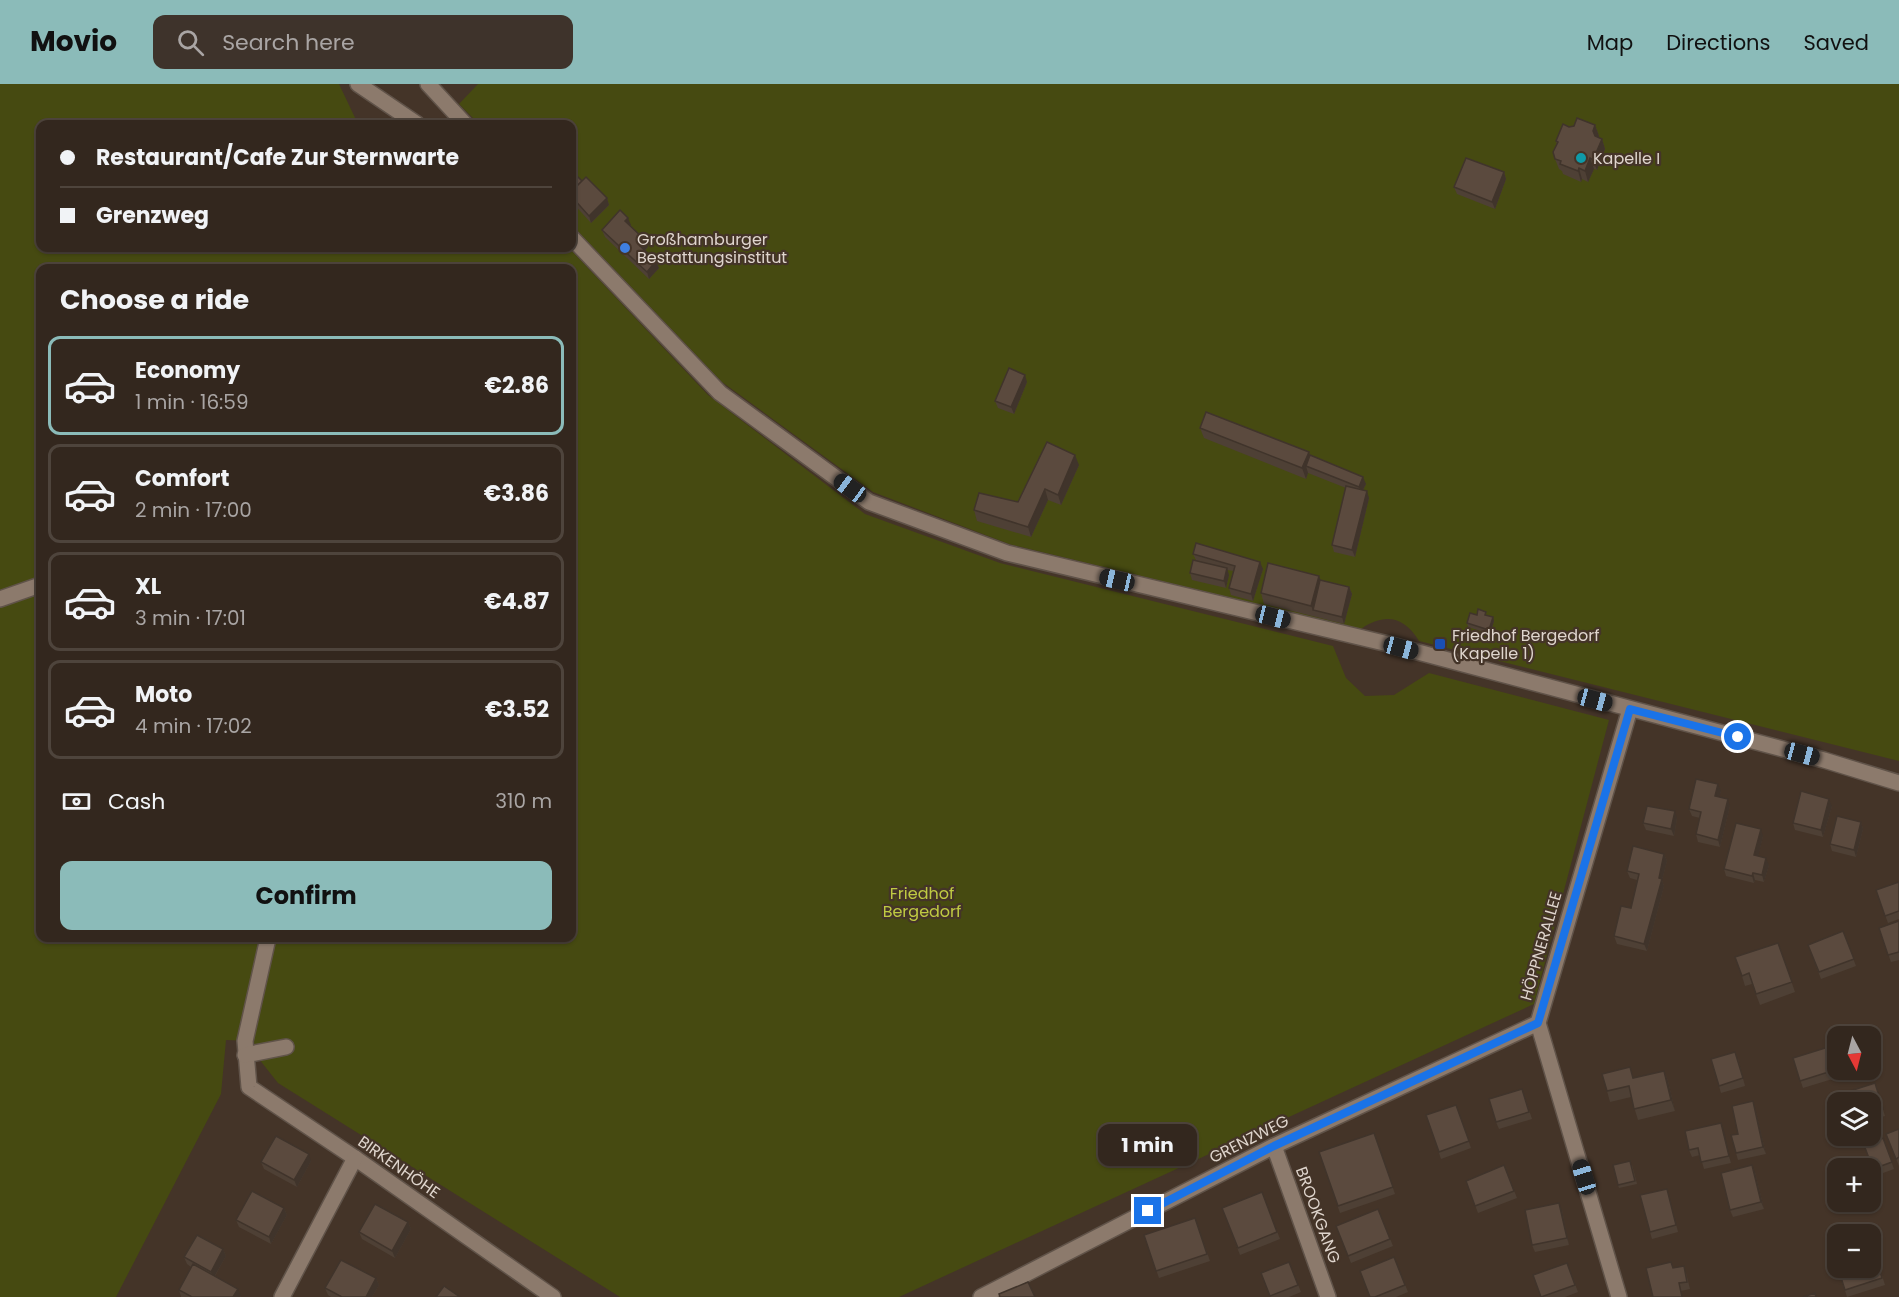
<!DOCTYPE html>
<html lang="en">
<head>
<meta charset="utf-8">
<style>
	:root { --surface:#33271e; --page:#3e332b; --text:#f1f3f6; --muted:#a9a5a4; --line:#4e443c; --accent:#8bbbb9 }
	body { margin:0; font-family:Poppins,sans-serif; background:var(--page); color:var(--text); height:100vh; display:flex; flex-direction:column; font-size:22px; white-space:nowrap }
	* { box-sizing:border-box; margin:0 }
	p { font-size:20px; color:var(--muted) }
	.icon { flex:none; width:33px; height:33px; fill:none; stroke:currentColor; stroke-width:2; stroke-linecap:round; stroke-linejoin:round }
	.map { position:relative; flex:1; overflow:hidden }
	.side { position:absolute; left:36px; top:180px; width:540px; height:678px; display:flex; flex-direction:column; background:var(--surface); border-radius:12px; box-shadow:0 2px 4px #0004,0 0 0 2px var(--line) }
	.side>* { flex:none }
	.guide { position:absolute; left:36px; top:36px; width:540px; height:132px; border-radius:12px; box-shadow:0 2px 4px #0004,0 0 0 2px var(--line); display:grid; align-content:center; height:132px; padding:0 24px; background:var(--surface) }
	.needle { width:39px; rotate:173deg }
	.fabs { position:absolute; left:1827px; top:942px; display:grid; gap:12px }
	.fabs a { display:grid; place-items:center; width:54px; height:54px; border-radius:12px; background:var(--surface); box-shadow:0 2px 4px #0004,0 0 0 2px var(--line); font-size:30px }
	.end { position:absolute; width:27px; height:27px; margin:-14px; border:8px solid #1a73e8; background:#fff; box-shadow:0 0 0 3px #fff }
	.from { border-radius:50% }
	.bubble { position:absolute; height:42px; border-radius:12px; background:var(--surface); box-shadow:0 2px 4px #0004,0 0 0 2px var(--line); font-size:20px; font-weight:700; line-height:42px; text-align:center }
	.car { position:absolute; width:18px; height:36px; margin:-18px -9px; border-radius:8px; box-shadow:0 0 4px 2px #0007; background:linear-gradient(#222 24%,#8ab4d8 0 40%,#222 0 76%,#8ab4d8 0 86%,#222 0) }
	.guide b { display:flex; align-items:center; gap:21px; height:57px; font-size:22px }
	.guide b+b { border-top:2px solid var(--line) }
	.guide i { width:15px; height:15px; background:var(--text) }
	ul { padding:0; list-style:none }
	li { display:flex; align-items:center; gap:18px; height:99px; margin:0 12px 9px; padding:0 12px; border:3px solid var(--line); border-radius:12px }
	li div { flex:1 }
	li b { display:block; font-size:22px }
	li em { font-style:normal; font-weight:700 }
	li.selected { border-color:var(--accent) }
	li>.icon { width:54px; height:54px; stroke-width:1.5 }
	h2 { padding:0 24px; font-size:27px; line-height:72px }
	.pay { display:flex; align-items:center; gap:15px; height:66px; padding:0 24px; font-size:22px }
	.pay p { margin-inline-start:auto }
	.cta { display:flex; gap:12px; margin-top:auto; padding:12px 24px }
	.cta a { flex:1; height:69px; border-radius:12px; background:var(--accent); color:#111; font-size:24px; font-weight:700; line-height:69px; text-align:center }
	header { display:flex; align-items:center; gap:36px; box-sizing:border-box; height:84px; padding:0 30px; background:var(--accent); color:#111 }
	header strong { font-size:28px }
	nav { display:flex; gap:33px; margin-inline-start:auto; font-size:21px }
	.search { width:420px; height:54px; background:var(--page); display:flex; align-items:center; gap:15px; box-sizing:border-box; padding:0 21px; border-radius:12px; color:var(--muted); font-size:22px }
	.map>svg:first-child { display:block }
	.green { fill:#464a11; fill-rule:evenodd }
	.lines { fill:none; stroke-linecap:round; stroke-linejoin:round }
	.street-casing { stroke:#605349; stroke-width:18 }
	.street { stroke:#8c7a6c; stroke-width:15 }
	.wall { fill:#4e4035 }
	.shaded-wall { fill:#40342b }
	.building { fill:#5b4a3e; stroke:#40342b; stroke-width:1.5 }
	.route { stroke:#1a73e8; stroke-width:8 }
	.culture-dot { fill:#0f9aa8; stroke:#443428; stroke-width:2 }
	.shop-dot { fill:#3f7fe0; stroke:#443428; stroke-width:2 }
	.transit-dot { fill:#1a4fb4; stroke:#443428; stroke-width:2 }
	.labels { text-anchor:middle; dominant-baseline:central; stroke-width:4.5; stroke-linejoin:round; paint-order:stroke }
	.poi-label { font-size:16px; fill:#dfd5cd; stroke:#443428; text-anchor:start }
	.park-label { font-size:16px; fill:#bfca42; stroke:#443428 }
	.street-label { font-size:16px; fill:#dfd5cd; stroke:#443428 }
</style>
</head>
<body>
<header>
<strong>Movio</strong>
<div class="search"><svg class="icon" aria-label="search" viewBox="0 0 24 24"><circle cx="10" cy="10" r="6"/><path d="M15 15l6 6"/></svg>Search here</div>
<nav><a>Map</a><a>Directions</a><a>Saved</a></nav>
</header>
<div class="map">
<svg width="1899" height="1213" viewBox="0 0 1899 1213">
	<rect width="100%" height="100%" fill="#443428"/>
	<!-- green -->
	<g class="green">
		<path d="M0,0H339L358,40H40V164H569L708,311L865,430L1000,479L1333,562L1346,594L1365,612L1394,611L1429,589L1609,636L1534,920L899,1213H620L278,999L255,970L254,957L226,956L221,1010L116,1213H0ZM40,184H572V854H40Z"/>
		<path d="M478,0H1899V677L1419,557C1404,532 1384,529 1361,545L1009,460L873,408L722,298L572,141V40H479L459,20Z"/>
	</g>
	<g class="lines">
		<defs>
			<g id="street">
				<polyline points="358,0 417,40"/>
				<polyline points="428,0 465,40"/>
				<polyline points="572,154 720,309 869,418 1007,469 1384,559 1824,676 1899,699"/>
				<polyline points="0,515 40,501"/>
				<polyline points="268,854 245,957 249,1003 355,1074 553,1213"/>
				<polyline points="245,971 286,963"/>
				<polyline points="1274,1062 1328,1213"/>
				<polyline points="282,1213 355,1074"/>
				<polyline points="981,1213 1274,1062 1538,939"/>
				<polyline points="1619,1213 1538,939 1630,625"/>
			</g>
		</defs>
		<!-- street casing -->
		<use href="#street" class="street-casing"/>
		<!-- street -->
		<use href="#street" class="street"/>
	</g>
	<!-- wall -->
	<g class="wall">
		<polygon points="1595,41 1599,52 1598,54 1602,55 1605,65 1597,86 1594,85 1588,98 1582,95 1581,98 1563,90 1562,87 1559,85 1555,75 1557,61 1556,57 1569,43"/>
		<polygon points="1504,88 1506,95 1495,125 1457,110 1454,103"/>
		<polygon points="572,97 582,97 607,114 609,121 591,139 572,118"/>
		<polygon points="631,141 630,142 648,163 645,166 656,177 659,184 649,195 605,153 602,146"/>
		<polygon points="1027,298 1014,330 998,324 995,317"/>
		<polygon points="1200,344 1309,368 1310,371 1366,400 1363,406 1369,414 1355,473 1334,468 1332,461 1346,404 1308,389 1306,395 1204,354"/>
		<polygon points="1079,381 1061,421 1048,416 1031,453 977,437 974,426 1018,418"/>
		<polygon points="1193,470 1263,485 1253,517 1231,511 1229,504 1234,487 1227,486 1229,491 1226,504 1192,496 1190,489 1196,476"/>
		<polygon points="1349,503 1352,510 1344,540 1264,520 1261,509"/>
		<polygon points="1477,531 1488,531 1494,537 1490,550 1468,543 1467,539"/>
		<polygon points="1721,707 1719,713 1730,722 1720,763 1698,758 1696,750 1700,734 1692,732 1689,725"/>
		<polygon points="1832,722 1823,753 1795,746 1793,739"/>
		<polygon points="1677,734 1674,752 1646,746 1643,739"/>
		<polygon points="1861,738 1863,745 1856,773 1832,767 1830,760"/>
		<polygon points="1763,752 1758,772 1769,781 1764,798 1755,796 1754,799 1726,792 1724,785"/>
		<polygon points="1664,770 1667,777 1662,796 1664,802 1647,867 1617,860 1614,852 1631,824 1637,796 1630,794 1627,787"/>
		<polygon points="1899,798 1899,835 1888,839 1876,806"/>
		<polygon points="1899,837 1899,876 1891,878 1879,844"/>
		<polygon points="1843,847 1856,882 1821,895 1808,861"/>
		<polygon points="1778,859 1795,908 1760,921 1752,900 1745,902 1742,892"/>
		<polygon points="1793,974 1838,986 1862,986 1803,1004"/>
		<polygon points="1738,975 1745,1002 1721,1009 1719,1002"/>
		<polygon points="1664,987 1668,997 1675,1027 1638,1036 1631,1013 1610,1018 1607,1007 1634,994"/>
		<polygon points="1875,999 1885,1032 1870,1036 1870,1018"/>
		<polygon points="1522,1005 1532,1035 1499,1045 1496,1038"/>
		<polygon points="1753,1017 1755,1024 1766,1070 1738,1076 1736,1069 1738,1050"/>
		<polygon points="1456,1021 1471,1064 1441,1075 1426,1031"/>
		<polygon points="1721,1039 1731,1079 1704,1085 1700,1071 1692,1073 1689,1066"/>
		<polygon points="1899,1045 1899,1082 1886,1050"/>
		<polygon points="1374,1049 1395,1110 1340,1129 1319,1068"/>
		<polygon points="1883,1054 1894,1085 1875,1092 1864,1061"/>
		<polygon points="311,1077 297,1103 264,1085 261,1078"/>
		<polygon points="1504,1081 1517,1114 1478,1129 1466,1097"/>
		<polygon points="1632,1081 1637,1100 1619,1104 1618,1101"/>
		<polygon points="1755,1088 1764,1125 1733,1133 1730,1126"/>
		<polygon points="1667,1105 1678,1148 1652,1155 1650,1148"/>
		<polygon points="1262,1108 1280,1155 1240,1171 1222,1124"/>
		<polygon points="284,1124 287,1131 271,1160 239,1143 236,1136"/>
		<polygon points="1378,1125 1393,1162 1351,1179 1336,1142"/>
		<polygon points="1562,1126 1569,1161 1535,1168 1532,1161"/>
		<polygon points="1195,1134 1210,1177 1159,1194 1144,1151"/>
		<polygon points="408,1138 411,1145 395,1174 362,1155 359,1148"/>
		<polygon points="223,1165 226,1172 215,1192 241,1212 240,1213 181,1213 179,1206 191,1183 187,1180 184,1173"/>
		<polygon points="1874,1166 1885,1201 1847,1213 1836,1178"/>
		<polygon points="1394,1173 1408,1208 1396,1213 1370,1213"/>
		<polygon points="1289,1178 1301,1208 1289,1213 1270,1213 1261,1189"/>
		<polygon points="1567,1179 1578,1208 1565,1213 1541,1213"/>
		<polygon points="1673,1184 1686,1189 1690,1205 1681,1207 1683,1213"/>
		<polygon points="376,1194 379,1201 372,1213 331,1213 328,1211 325,1204"/>
	</g>
	<!-- shaded-wall -->
	<g class="shaded-wall">
		<polygon points="1595,41 1599,52 1596,57 1593,47"/>
		<polygon points="1602,55 1605,65 1597,86 1593,76"/>
		<polygon points="1590,74 1594,85 1588,98 1585,87"/>
		<polygon points="1579,84 1582,95 1581,98 1578,87"/>
		<polygon points="1504,88 1506,95 1495,125 1492,118"/>
		<polygon points="607,114 609,121 591,139 589,132"/>
		<polygon points="628,134 631,141 628,144 625,137"/>
		<polygon points="645,156 648,163 642,169 640,162"/>
		<polygon points="656,177 659,184 649,195 647,188"/>
		<polygon points="1025,291 1027,298 1014,330 1011,323"/>
		<polygon points="1309,368 1312,378 1306,382 1308,389 1306,395 1302,384"/>
		<polygon points="1075,371 1079,381 1061,421 1058,411"/>
		<polygon points="1363,393 1366,400 1361,410 1359,403"/>
		<polygon points="1045,405 1048,416 1031,453 1028,443"/>
		<polygon points="1367,407 1369,414 1355,473 1352,466"/>
		<polygon points="1260,478 1263,485 1253,517 1251,510"/>
		<polygon points="1227,484 1229,491 1226,504 1224,497"/>
		<polygon points="1319,492 1323,503 1313,526 1311,522"/>
		<polygon points="1349,503 1352,510 1344,540 1342,533"/>
		<polygon points="1493,533 1494,537 1490,550 1489,546"/>
		<polygon points="1718,700 1721,707 1718,719 1715,712"/>
		<polygon points="1728,715 1730,722 1720,763 1718,756"/>
		<polygon points="1829,715 1832,722 1823,753 1821,746"/>
		<polygon points="1675,727 1677,734 1674,752 1671,745"/>
		<polygon points="1861,738 1863,745 1856,773 1854,766"/>
		<polygon points="1761,745 1763,752 1757,778 1754,771"/>
		<polygon points="1664,770 1667,777 1662,796 1664,802 1647,867 1644,860"/>
		<polygon points="1766,774 1769,781 1764,798 1762,791"/>
		<polygon points="1753,789 1755,796 1754,799 1752,792"/>
		<polygon points="1664,987 1668,997 1675,1027 1671,1016"/>
		<polygon points="1753,1017 1755,1024 1766,1070 1763,1063"/>
		<polygon points="1721,1039 1724,1046 1731,1079 1729,1072"/>
		<polygon points="309,1070 311,1077 297,1103 294,1096"/>
		<polygon points="1752,1081 1755,1088 1764,1125 1761,1118"/>
		<polygon points="1559,1119 1562,1126 1569,1161 1567,1154"/>
		<polygon points="284,1124 287,1131 271,1160 269,1153"/>
		<polygon points="408,1138 411,1145 395,1174 392,1167"/>
		<polygon points="223,1165 226,1172 213,1195 211,1188"/>
		<polygon points="376,1194 379,1201 372,1213 366,1213"/>
		<polygon points="238,1205 241,1212 240,1213 233,1213"/>
	</g>
	<!-- building -->
	<g class="building">
		<polygon points="1577,34 1595,41 1593,47 1595,52 1602,55 1593,76 1590,74 1585,87 1579,84 1578,87 1560,80 1561,77 1555,75 1553,68 1558,58 1556,57 1563,40 1569,43 1574,42"/>
		<polygon points="1466,74 1504,88 1492,118 1454,103"/>
		<polygon points="577,92 582,97 572,107 572,97"/>
		<polygon points="586,93 607,114 589,132 572,113 572,107"/>
		<polygon points="620,126 628,134 625,137 645,156 640,162 656,177 647,188 602,146"/>
		<polygon points="1009,284 1025,291 1011,323 995,317"/>
		<polygon points="1206,328 1309,368 1302,384 1200,344"/>
		<polygon points="1047,358 1075,371 1058,411 1045,405 1028,443 974,426 979,409 1018,418"/>
		<polygon points="1310,371 1363,393 1359,403 1306,382"/>
		<polygon points="1346,402 1367,407 1352,466 1332,461"/>
		<polygon points="1196,459 1260,478 1251,510 1229,504 1235,482 1193,470"/>
		<polygon points="1193,476 1227,484 1224,497 1190,489"/>
		<polygon points="1268,479 1319,492 1311,522 1261,509"/>
		<polygon points="1320,496 1349,503 1342,533 1313,526"/>
		<polygon points="1478,525 1486,528 1485,531 1493,533 1489,546 1467,539 1470,529 1477,531"/>
		<polygon points="1696,695 1718,700 1715,712 1728,715 1718,756 1696,750 1701,728 1689,725"/>
		<polygon points="1801,707 1829,715 1821,746 1793,739"/>
		<polygon points="1647,722 1675,727 1671,745 1643,739"/>
		<polygon points="1837,732 1861,738 1854,766 1830,760"/>
		<polygon points="1736,739 1761,745 1754,771 1766,774 1762,791 1753,789 1752,792 1724,785"/>
		<polygon points="1633,762 1664,770 1659,794 1662,795 1644,860 1614,852 1621,822 1631,824 1639,790 1627,787"/>
		<polygon points="1899,798 1899,827 1885,832 1876,806"/>
		<polygon points="1899,837 1899,868 1888,871 1879,844"/>
		<polygon points="1843,847 1854,875 1819,888 1808,861"/>
		<polygon points="1778,859 1792,898 1756,910 1749,889 1742,892 1735,873"/>
		<polygon points="1838,960 1838,985 1800,997 1793,974"/>
		<polygon points="1735,968 1743,994 1719,1002 1711,975"/>
		<polygon points="1630,983 1633,994 1664,987 1671,1016 1634,1025 1629,1002 1607,1007 1602,990"/>
		<polygon points="1875,999 1883,1025 1870,1029 1870,1018 1853,1018 1850,1007"/>
		<polygon points="1522,1005 1529,1028 1496,1038 1489,1015"/>
		<polygon points="1753,1017 1763,1063 1736,1069 1731,1051 1738,1050 1732,1022"/>
		<polygon points="1456,1021 1469,1057 1439,1068 1426,1031"/>
		<polygon points="1721,1039 1729,1072 1701,1078 1698,1064 1689,1066 1685,1047"/>
		<polygon points="1899,1045 1899,1073 1896,1075 1886,1050"/>
		<polygon points="1374,1049 1393,1103 1338,1122 1319,1068"/>
		<polygon points="276,1052 309,1070 294,1096 261,1078"/>
		<polygon points="1883,1054 1892,1078 1873,1085 1864,1061"/>
		<polygon points="1630,1077 1635,1097 1618,1101 1613,1081"/>
		<polygon points="1504,1081 1514,1107 1475,1122 1466,1097"/>
		<polygon points="1752,1081 1761,1118 1730,1126 1721,1089"/>
		<polygon points="1667,1105 1676,1141 1650,1148 1640,1111"/>
		<polygon points="252,1107 284,1124 269,1153 236,1136"/>
		<polygon points="1262,1108 1277,1148 1238,1164 1222,1124"/>
		<polygon points="1559,1119 1567,1154 1532,1161 1525,1126"/>
		<polygon points="375,1120 408,1138 392,1167 359,1148"/>
		<polygon points="1378,1125 1390,1155 1348,1172 1336,1142"/>
		<polygon points="1195,1134 1207,1170 1156,1187 1144,1151"/>
		<polygon points="197,1151 223,1165 211,1188 184,1173"/>
		<polygon points="1874,1166 1882,1194 1845,1206 1836,1178 1838,1177 1838,1184 1870,1184 1870,1167"/>
		<polygon points="1394,1173 1405,1201 1375,1213 1370,1213 1360,1187"/>
		<polygon points="341,1176 376,1194 366,1213 342,1213 325,1204"/>
		<polygon points="1289,1178 1298,1201 1270,1212 1261,1189"/>
		<polygon points="1671,1178 1673,1184 1684,1182 1687,1198 1679,1199 1682,1213 1653,1213 1646,1184"/>
		<polygon points="1567,1179 1575,1201 1541,1213 1533,1191"/>
		<polygon points="193,1180 238,1205 233,1213 192,1213 179,1206"/>
		<polygon points="1028,1198 1035,1213 1000,1213 999,1210"/>
		<polygon points="444,1202 460,1213 436,1213"/>
		<polygon points="1815,1209 1816,1213 1803,1213"/>
	</g>
	<g class="lines">
		<!-- route -->
		<polyline class="route" points="1148,1127 1274,1062 1538,939 1630,625 1738,653"/>
	</g>
	<!-- markers -->
	<circle class="culture-dot" cx="1581" cy="74" r="6"/>
	<circle class="shop-dot" cx="625" cy="164" r="6"/>
	<rect class="transit-dot" x="1434" y="554" width="12" height="12" rx="3"/>
	<g class="labels">
		<!-- poi labels -->
		<g class="poi-label">
			<text x="1593" y="74">Kapelle I</text>
			<text x="637" y="155">Großhamburger<tspan x="637" dy="18">Bestattungsinstitut</tspan></text>
			<text x="1452" y="551">Friedhof Bergedorf<tspan x="1452" dy="18">(Kapelle 1)</tspan></text>
		</g>
		<!-- park labels -->
		<g class="park-label">
			<text x="922" y="809">Friedhof<tspan x="922" dy="18">Bergedorf</tspan></text>
		</g>
		<!-- street labels -->
		<g class="street-label">
			<text transform="translate(1541 862) rotate(-74)">HÖPPNERALLEE</text>
			<text transform="translate(1249 1055) rotate(-27)">GRENZWEG</text>
			<text transform="translate(399 1083) rotate(35)">BIRKENHÖHE</text>
			<text transform="translate(1318 1131) rotate(70)">BROOKGANG</text>
		</g>
	</g>
</svg>
<div class="fabs">
<a><svg class="needle" viewBox="-14 -14 28 28"><path d="M0-13l5 13h-10z" fill="#e53935"/><path d="M0 13l5-13h-10z" fill="#a9a5a4"/></svg></a>
<a><svg class="icon" aria-label="layers" viewBox="0 0 24 24"><path d="M12 4l9 5-9 5-9-5zM3 14l9 5 9-5"/></svg></a>
<a>+</a>
<a>−</a>
</div>
<i class="end from" style="left:1738px;top:653px"></i>
<i class="end" style="left:1148px;top:1127px"></i>
<div class="bubble" style="left:1098px;top:1040px;width:99px">1 min</div>
<i class="car" style="left:850px;top:404px;rotate:306deg"></i>
<i class="car" style="left:1117px;top:496px;rotate:283deg"></i>
<i class="car" style="left:1273px;top:533px;rotate:104deg"></i>
<i class="car" style="left:1401px;top:564px;rotate:105deg"></i>
<i class="car" style="left:1595px;top:616px;rotate:105deg"></i>
<i class="car" style="left:1802px;top:670px;rotate:105deg"></i>
<i class="car" style="left:1584px;top:1093px;rotate:343deg"></i>
<div class="guide">
<b><i class="from"></i>Restaurant/Cafe Zur Sternwarte</b>
<b><i></i>Grenzweg</b>
</div>
<section class="side">
<h2>Choose a ride</h2>
<ul>
<li class="selected"><svg class="icon" aria-label="car" viewBox="0 0 24 24"><path d="M5 17H2v-5l4-1 3-4h7l3 4 3 1v5h-3M9 17h6M6 11h13"/><circle cx="7" cy="17" r="2"/><circle cx="17" cy="17" r="2"/></svg><div><b>Economy</b><p>1 min · 16:59</p></div><em>€2.86</em></li>
<li><svg class="icon" aria-label="car" viewBox="0 0 24 24"><path d="M5 17H2v-5l4-1 3-4h7l3 4 3 1v5h-3M9 17h6M6 11h13"/><circle cx="7" cy="17" r="2"/><circle cx="17" cy="17" r="2"/></svg><div><b>Comfort</b><p>2 min · 17:00</p></div><em>€3.86</em></li>
<li><svg class="icon" aria-label="car" viewBox="0 0 24 24"><path d="M5 17H2v-5l4-1 3-4h7l3 4 3 1v5h-3M9 17h6M6 11h13"/><circle cx="7" cy="17" r="2"/><circle cx="17" cy="17" r="2"/></svg><div><b>XL</b><p>3 min · 17:01</p></div><em>€4.87</em></li>
<li><svg class="icon" aria-label="car" viewBox="0 0 24 24"><path d="M5 17H2v-5l4-1 3-4h7l3 4 3 1v5h-3M9 17h6M6 11h13"/><circle cx="7" cy="17" r="2"/><circle cx="17" cy="17" r="2"/></svg><div><b>Moto</b><p>4 min · 17:02</p></div><em>€3.52</em></li>
</ul>
<div class="pay"><svg class="icon" aria-label="cash" viewBox="0 0 24 24"><path d="M3 7h18v10H3z"/><circle cx="12" cy="12" r="2"/></svg>Cash<p>310 m</p></div>
<div class="cta"><a>Confirm</a></div>
</section>
</div>
</body>
</html>
